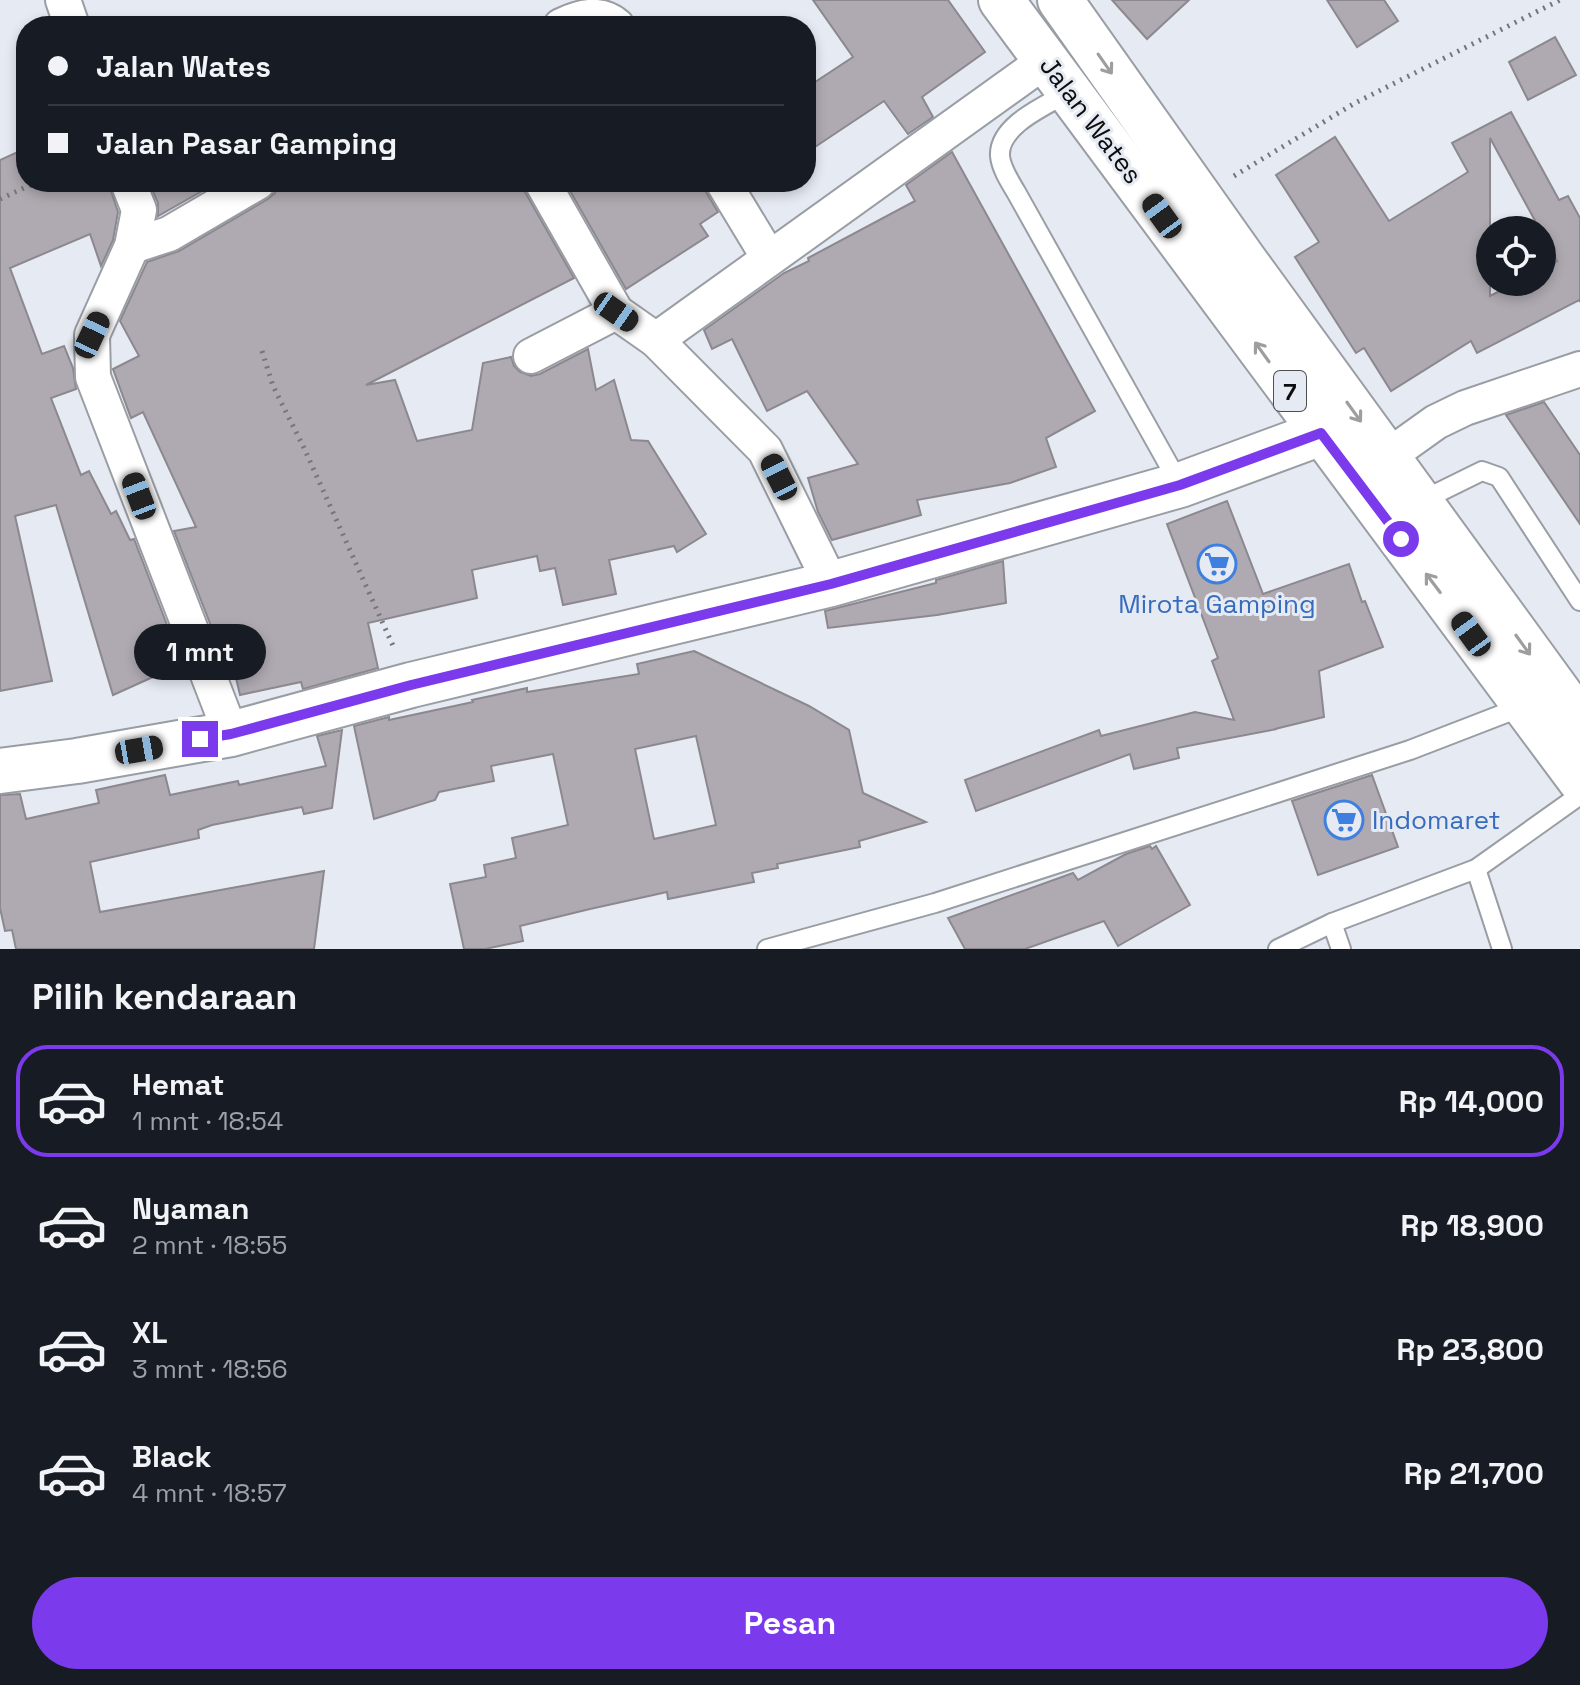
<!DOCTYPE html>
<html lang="id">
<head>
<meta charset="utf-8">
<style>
	:root { --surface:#171b24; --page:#242831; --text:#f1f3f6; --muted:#9ea1a6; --line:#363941; --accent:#7c3aed }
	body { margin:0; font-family:"Space Grotesk",sans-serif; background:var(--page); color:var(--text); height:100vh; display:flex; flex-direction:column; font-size:30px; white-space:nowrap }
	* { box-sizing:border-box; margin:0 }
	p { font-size:26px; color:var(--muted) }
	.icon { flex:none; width:44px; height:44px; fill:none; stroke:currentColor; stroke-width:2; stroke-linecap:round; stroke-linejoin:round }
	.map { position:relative; height:949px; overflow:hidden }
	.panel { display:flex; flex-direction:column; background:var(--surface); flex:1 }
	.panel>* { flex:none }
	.top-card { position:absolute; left:16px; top:16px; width:800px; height:176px; border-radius:32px; box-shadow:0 4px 12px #0003; display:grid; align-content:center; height:176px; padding:0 32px; background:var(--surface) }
	.controls { position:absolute; left:1476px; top:216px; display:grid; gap:16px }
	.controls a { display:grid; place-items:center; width:80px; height:80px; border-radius:50%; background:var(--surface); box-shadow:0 4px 12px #0003; font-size:40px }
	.end { position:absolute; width:36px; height:36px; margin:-18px; border:10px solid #7c3aed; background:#fff; box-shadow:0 0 0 4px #fff }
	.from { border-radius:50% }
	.bubble { position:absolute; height:56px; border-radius:28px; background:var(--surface); box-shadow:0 4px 12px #0003; font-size:26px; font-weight:800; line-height:56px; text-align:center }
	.car { position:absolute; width:24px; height:48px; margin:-24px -12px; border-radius:10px; box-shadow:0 0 6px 2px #0007; background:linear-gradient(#222 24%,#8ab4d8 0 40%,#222 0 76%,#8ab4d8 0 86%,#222 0) }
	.top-card b { display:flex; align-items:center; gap:28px; height:76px; font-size:30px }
	.top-card b+b { border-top:2px solid var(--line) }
	.top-card i { width:20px; height:20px; background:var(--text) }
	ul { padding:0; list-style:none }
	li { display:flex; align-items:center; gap:24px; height:112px; margin:0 16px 12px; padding:0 16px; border:4px solid transparent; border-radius:32px }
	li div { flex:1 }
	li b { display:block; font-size:30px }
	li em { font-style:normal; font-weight:800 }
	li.selected { border-color:var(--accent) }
	li>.icon { width:72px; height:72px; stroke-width:1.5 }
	h2 { padding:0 32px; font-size:36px; line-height:96px }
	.action { display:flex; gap:16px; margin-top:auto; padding:16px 32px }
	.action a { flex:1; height:92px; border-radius:48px; background:var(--accent); color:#fff; font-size:32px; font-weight:800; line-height:92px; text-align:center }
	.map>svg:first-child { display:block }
	.building { fill:#afaab1; stroke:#8c888f; stroke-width:2; fill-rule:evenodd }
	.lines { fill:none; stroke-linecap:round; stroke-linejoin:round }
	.service-casing { stroke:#999da4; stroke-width:22 }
	.minor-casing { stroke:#999da4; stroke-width:38 }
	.secondary-casing { stroke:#999da4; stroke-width:48 }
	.trunk-casing { stroke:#999da4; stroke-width:48 }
	.path { stroke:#74767b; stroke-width:5; stroke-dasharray:2 6; stroke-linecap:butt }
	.service { stroke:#fff; stroke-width:18 }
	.minor { stroke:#fff; stroke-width:34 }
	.secondary { stroke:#fff; stroke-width:44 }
	.trunk { stroke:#fff; stroke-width:44 }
	.oneway { stroke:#9e9e9f }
	.route { stroke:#7c3aed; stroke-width:10 }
	.labels { text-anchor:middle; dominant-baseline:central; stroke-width:6; stroke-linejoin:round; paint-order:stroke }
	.shield { fill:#e6eaf2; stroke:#4d4f53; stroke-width:2 }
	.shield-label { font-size:24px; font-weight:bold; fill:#0c0d0f }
	.street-label { font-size:26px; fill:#0c0d0f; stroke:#e6eaf2 }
	.shop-label { font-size:26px; fill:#366cbe; stroke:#e6eaf2 }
</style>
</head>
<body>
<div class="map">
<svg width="1580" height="949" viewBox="0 0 1580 949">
	<rect width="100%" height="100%" fill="#e6eaf2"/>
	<!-- building -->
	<g class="building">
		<polygon points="813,0 948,0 985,52 922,97 933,117 908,134 884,101 806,153 806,88 853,57"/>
		<polygon points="1112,0 1189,0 1147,39"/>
		<polygon points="1327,0 1384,0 1398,21 1357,47"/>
		<polygon points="1555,37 1576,75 1528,100 1509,62"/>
		<path d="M1511,112L1559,200L1568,196L1580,218V302L1579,300L1477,353L1471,341L1391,391L1364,348L1356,353L1295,257L1319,242L1276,175L1335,137L1389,221L1468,172L1452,143ZM1490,138L1557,261L1542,269V282H1517L1490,296Z"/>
		<polygon points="22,150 26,160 26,182 36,182 38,187 48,182 108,182 118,212 113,240 101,266 90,234 10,268 42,354 64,346 73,368 76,389 51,398 81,475 89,471 111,514 116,511 130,540 134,539 182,664 113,695 56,505 15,516 52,681 0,691 0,160"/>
		<polygon points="952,152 1095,411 1046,438 1056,467 1010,483 917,500 921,515 832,540 818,512 808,478 858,464 807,391 767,411 732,339 712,349 704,330 784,273 809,261 808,258 915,201 906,185"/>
		<polygon points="149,182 218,182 158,216 158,203"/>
		<polygon points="278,182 522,182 525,192 574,278 366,385 395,380 417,441 472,430 483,363 511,357 514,366 520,372 531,376 540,374 588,349 596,390 614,380 631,440 648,441 706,534 677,552 674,546 609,560 616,594 563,605 555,568 540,571 537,556 472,570 477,598 368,623 378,668 303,689 301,682 240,695 230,652 222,654 174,531 196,527 143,412 131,418 113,369 139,356 120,321 147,262 179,251 268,199 275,193"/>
		<polygon points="565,182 703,182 706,192 718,212 700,224 708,236 626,289"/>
		<polygon points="1544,402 1580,455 1580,524 1506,415"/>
		<polygon points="1227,501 1263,594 1349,564 1362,602 1365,601 1383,647 1319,671 1324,717 1275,729 1277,729 1177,748 1179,758 1134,769 1130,754 976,811 965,780 1099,730 1101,736 1195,712 1234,720 1212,661 1218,658 1167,524"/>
		<polygon points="1003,561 1006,603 937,615 828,628 825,611 936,583 936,580"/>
		<path d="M694,651L809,706L849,730L863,793L926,822L859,841L860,847L777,864L778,868L752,873L754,882L668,899L667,892L590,909L520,926L523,941L485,949H464L450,884L486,877L484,865L516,858L512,838L568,825L553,754L491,766L494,781L439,792L435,800L374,819L354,726L389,717V720L473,702L472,700L527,688V692L639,674L637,664ZM696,736L716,825L654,839L635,749Z"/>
		<polygon points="342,730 332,808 304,814 302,807 212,825 198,830 199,838 90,862 100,912 324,871 314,949 16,949 12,930 5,931 0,908 0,795 20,794 26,819 99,803 96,790 165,775 170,795 238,781 239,785 326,766 317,736"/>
		<polygon points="1372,775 1398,847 1318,875 1292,801"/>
		<polygon points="1150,846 1152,849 1156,846 1190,905 1118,946 1104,921 1025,949 965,949 948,918 1073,873 1078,880 1126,854"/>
	</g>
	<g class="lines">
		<defs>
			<g id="service">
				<path d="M1069,92C1047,105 998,125 1000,156C1001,168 1010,182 1016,192L1180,485"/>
				<polyline points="1419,502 1482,471 1499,477 1580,601"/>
				<polyline points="1476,869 1502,949"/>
				<polyline points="1332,923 1341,949"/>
				<polyline points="767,949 935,903 1410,750 1524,706"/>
				<polyline points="1278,949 1332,923 1476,869 1580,795"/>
			</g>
			<g id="minor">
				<polyline points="63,0 72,26"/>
				<path d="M561,26C580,17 600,11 617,26"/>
				<polyline points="128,182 139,210 132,246 92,335 93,377 231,734"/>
				<polyline points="542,182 616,312 656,340 765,450 831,584"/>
				<polyline points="723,182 769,258"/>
				<polyline points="132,246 169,234 258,182"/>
				<polyline points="656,340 1046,60"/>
				<polyline points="531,356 616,312"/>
				<polyline points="1387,457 1436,422 1465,408 1580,369"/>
			</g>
			<polyline id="secondary" points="0,771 77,761 231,734 411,685 831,584 1180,485 1321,433"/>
			<g id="trunk">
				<polyline points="1001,0 1580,780"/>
				<polyline points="1060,0 1244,260 1580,722"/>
			</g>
		</defs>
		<!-- service casing -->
		<use href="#service" class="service-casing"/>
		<!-- minor casing -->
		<use href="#minor" class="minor-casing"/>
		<!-- secondary casing -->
		<use href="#secondary" class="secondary-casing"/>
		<!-- trunk casing -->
		<use href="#trunk" class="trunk-casing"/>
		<!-- path -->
		<g class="path">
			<polyline points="1234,176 1355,103 1560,0"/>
			<polyline points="0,199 37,182"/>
			<polyline points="262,351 273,386 304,448 394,648"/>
		</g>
		<!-- service -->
		<use href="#service" class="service"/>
		<!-- minor -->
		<use href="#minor" class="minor"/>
		<!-- secondary -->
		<use href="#secondary" class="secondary"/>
		<!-- trunk -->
		<use href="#trunk" class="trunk"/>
	</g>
	<!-- one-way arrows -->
	<defs><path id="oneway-shaft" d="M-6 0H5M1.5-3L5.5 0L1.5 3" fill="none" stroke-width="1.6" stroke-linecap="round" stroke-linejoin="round" transform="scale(2)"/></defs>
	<g class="oneway">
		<use href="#oneway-shaft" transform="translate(1105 64) rotate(55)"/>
		<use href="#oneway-shaft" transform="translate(1262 352) rotate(-126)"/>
		<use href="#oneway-shaft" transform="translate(1354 412) rotate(54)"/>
		<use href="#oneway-shaft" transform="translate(1433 583) rotate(-127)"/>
		<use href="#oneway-shaft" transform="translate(1523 645) rotate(54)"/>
	</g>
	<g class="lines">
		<!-- route -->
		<polyline class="route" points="200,739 231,734 411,685 831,584 1180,485 1321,433 1401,539"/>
	</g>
	<!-- icons -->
	<defs>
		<symbol id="supermarket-ring" viewBox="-11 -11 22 22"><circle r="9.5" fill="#e6eaf2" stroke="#3f7fe0" stroke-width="1.5"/><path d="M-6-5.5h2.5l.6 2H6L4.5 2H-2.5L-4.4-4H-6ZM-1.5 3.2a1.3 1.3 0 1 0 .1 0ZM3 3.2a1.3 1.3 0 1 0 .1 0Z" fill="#3f7fe0"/></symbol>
	</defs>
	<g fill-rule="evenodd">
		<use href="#supermarket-ring" x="1195" y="542" width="44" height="44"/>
		<use href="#supermarket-ring" x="1322" y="798" width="44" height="44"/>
	</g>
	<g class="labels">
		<!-- shield labels -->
		<rect class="shield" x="1274" y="371" width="32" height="40" rx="6"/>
		<g class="shield-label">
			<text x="1290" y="391">7</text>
		</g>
		<!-- street labels -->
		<g class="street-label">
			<text transform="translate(1091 120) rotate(53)">Jalan Wates</text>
		</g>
		<!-- shop labels -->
		<g class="shop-label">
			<text x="1217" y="604">Mirota Gamping</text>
			<text x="1372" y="820" text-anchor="start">Indomaret</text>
		</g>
	</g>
</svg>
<div class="controls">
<a><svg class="icon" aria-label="locate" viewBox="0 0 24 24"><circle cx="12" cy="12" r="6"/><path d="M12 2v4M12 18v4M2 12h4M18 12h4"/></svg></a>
</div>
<i class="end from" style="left:1401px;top:539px"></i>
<i class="end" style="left:200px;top:739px"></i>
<div class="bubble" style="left:134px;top:624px;width:132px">1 mnt</div>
<i class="car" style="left:1162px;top:216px;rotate:324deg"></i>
<i class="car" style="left:616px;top:312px;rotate:125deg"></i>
<i class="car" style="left:92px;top:335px;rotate:25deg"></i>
<i class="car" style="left:779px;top:477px;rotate:333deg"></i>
<i class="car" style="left:139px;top:496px;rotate:339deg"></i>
<i class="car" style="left:1471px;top:634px;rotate:324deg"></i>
<i class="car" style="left:139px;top:750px;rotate:80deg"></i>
<div class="top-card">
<b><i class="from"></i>Jalan Wates</b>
<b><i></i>Jalan Pasar Gamping</b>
</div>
</div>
<section class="panel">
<h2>Pilih kendaraan</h2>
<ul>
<li class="selected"><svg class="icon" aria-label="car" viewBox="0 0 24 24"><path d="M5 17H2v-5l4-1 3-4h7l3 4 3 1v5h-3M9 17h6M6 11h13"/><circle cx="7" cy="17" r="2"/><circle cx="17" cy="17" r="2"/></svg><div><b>Hemat</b><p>1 mnt · 18:54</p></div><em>Rp 14,000</em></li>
<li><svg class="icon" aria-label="car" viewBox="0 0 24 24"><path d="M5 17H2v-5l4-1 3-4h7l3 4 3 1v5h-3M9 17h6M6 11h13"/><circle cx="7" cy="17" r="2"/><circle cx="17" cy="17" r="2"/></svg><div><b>Nyaman</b><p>2 mnt · 18:55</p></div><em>Rp 18,900</em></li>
<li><svg class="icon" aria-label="car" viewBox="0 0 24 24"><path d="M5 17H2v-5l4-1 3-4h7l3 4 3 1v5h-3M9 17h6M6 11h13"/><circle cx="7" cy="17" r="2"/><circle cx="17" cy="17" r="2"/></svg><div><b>XL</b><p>3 mnt · 18:56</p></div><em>Rp 23,800</em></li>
<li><svg class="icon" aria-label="car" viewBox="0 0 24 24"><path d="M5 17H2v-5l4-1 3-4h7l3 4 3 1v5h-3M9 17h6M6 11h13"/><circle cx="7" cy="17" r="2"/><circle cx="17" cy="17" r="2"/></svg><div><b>Black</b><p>4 mnt · 18:57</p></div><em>Rp 21,700</em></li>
</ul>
<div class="action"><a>Pesan</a></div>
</section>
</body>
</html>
